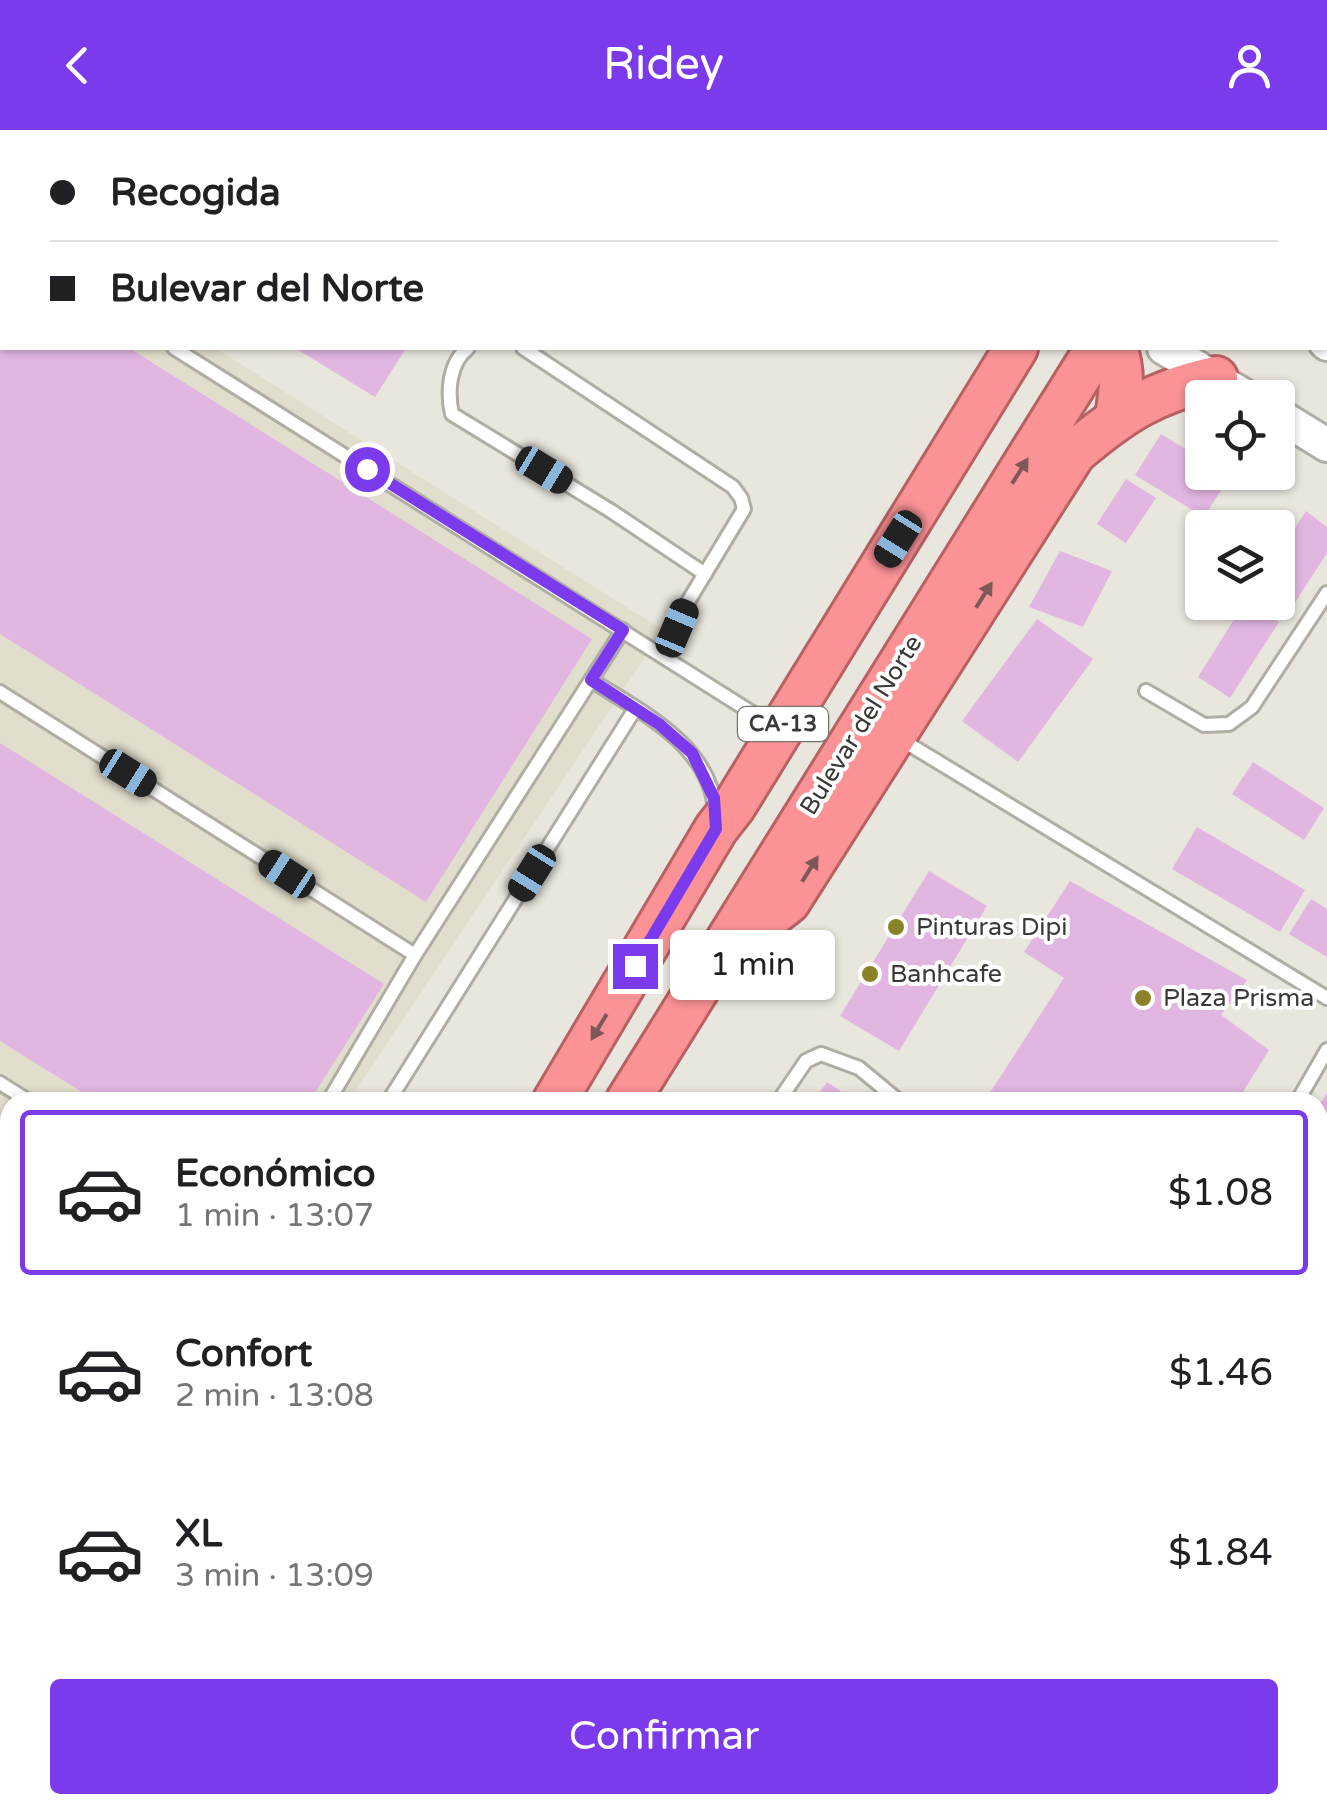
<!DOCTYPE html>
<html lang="es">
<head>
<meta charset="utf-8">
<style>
	:root { --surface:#fff; --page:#f6f6f6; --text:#202124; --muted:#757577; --line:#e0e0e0; --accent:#7c3aed }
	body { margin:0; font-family:"Varela Round",sans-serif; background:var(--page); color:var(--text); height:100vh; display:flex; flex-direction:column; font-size:38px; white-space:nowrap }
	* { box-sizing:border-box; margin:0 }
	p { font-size:32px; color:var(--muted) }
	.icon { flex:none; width:55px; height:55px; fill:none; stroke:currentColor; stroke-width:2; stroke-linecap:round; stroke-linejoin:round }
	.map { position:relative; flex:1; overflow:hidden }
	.panel { position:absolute; left:0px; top:962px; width:1328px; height:722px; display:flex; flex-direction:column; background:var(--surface); border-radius:30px 30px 0 0; box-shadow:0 2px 8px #0004 }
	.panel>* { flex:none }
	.guide { position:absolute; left:0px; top:0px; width:1328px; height:220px; box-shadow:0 2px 8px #0004; display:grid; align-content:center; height:220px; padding:0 50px; background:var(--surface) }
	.tools { position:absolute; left:1185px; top:250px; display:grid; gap:20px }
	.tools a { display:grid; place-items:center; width:110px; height:110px; border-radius:10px; background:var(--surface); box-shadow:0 2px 8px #0004; font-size:50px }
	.end { position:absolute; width:45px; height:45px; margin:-22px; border:12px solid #7c3aed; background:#fff; box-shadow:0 0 0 5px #fff }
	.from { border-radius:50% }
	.bubble { position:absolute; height:70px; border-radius:10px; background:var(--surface); box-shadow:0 2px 8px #0004; font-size:32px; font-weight:600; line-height:70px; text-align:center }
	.car { position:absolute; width:30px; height:60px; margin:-30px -15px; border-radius:12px; box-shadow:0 0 8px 2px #0007; background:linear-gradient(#222 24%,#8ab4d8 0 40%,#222 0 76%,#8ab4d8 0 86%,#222 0) }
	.guide b { display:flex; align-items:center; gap:35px; height:95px; font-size:38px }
	.guide b+b { border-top:2px solid var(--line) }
	.guide i { width:25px; height:25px; background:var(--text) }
	ul { padding:18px 0 0; list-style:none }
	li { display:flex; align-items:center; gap:30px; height:165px; margin:0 20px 15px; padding:0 30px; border:5px solid transparent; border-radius:10px }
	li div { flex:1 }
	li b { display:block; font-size:38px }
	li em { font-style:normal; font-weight:600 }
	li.on { border-color:var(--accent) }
	li>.icon { width:90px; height:90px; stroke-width:1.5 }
	.cta { display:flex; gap:20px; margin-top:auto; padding:20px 50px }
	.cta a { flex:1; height:115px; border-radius:10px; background:var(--accent); color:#fff; font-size:40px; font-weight:600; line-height:115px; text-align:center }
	header { display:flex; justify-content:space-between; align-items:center; height:130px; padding:0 50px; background:var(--accent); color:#fff; font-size:45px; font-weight:600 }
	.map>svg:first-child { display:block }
	.built { fill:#e2decd }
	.building { fill:#e1b6e1 }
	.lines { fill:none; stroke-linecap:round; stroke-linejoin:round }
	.service-casing { stroke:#afada4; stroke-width:18 }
	.minor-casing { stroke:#afada4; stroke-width:30 }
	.tertiary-casing { stroke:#afada4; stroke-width:38 }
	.trunk-casing { stroke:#b76163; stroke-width:48 }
	.service { stroke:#fff; stroke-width:12 }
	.minor { stroke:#fff; stroke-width:25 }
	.tertiary { stroke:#fff; stroke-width:32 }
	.trunk { stroke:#fb9296; stroke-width:42 }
	.oneway { fill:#7e5857 }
	.route { stroke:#7c3aed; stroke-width:12 }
	.poi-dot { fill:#8b8129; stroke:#fff; stroke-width:4 }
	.labels { text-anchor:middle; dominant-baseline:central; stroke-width:8; stroke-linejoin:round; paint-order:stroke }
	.shield { fill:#fff; stroke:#757472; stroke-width:2.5 }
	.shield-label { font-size:22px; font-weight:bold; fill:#3a3935 }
	.street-label { font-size:25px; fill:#3a3935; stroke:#fff }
	.poi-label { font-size:25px; fill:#3a3935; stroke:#fff; text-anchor:start }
</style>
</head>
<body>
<header><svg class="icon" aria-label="back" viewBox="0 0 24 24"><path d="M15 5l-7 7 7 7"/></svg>Ridey<svg class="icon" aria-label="person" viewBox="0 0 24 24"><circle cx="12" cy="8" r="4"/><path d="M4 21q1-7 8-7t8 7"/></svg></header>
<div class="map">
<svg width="1327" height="1683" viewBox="0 0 1327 1683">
	<rect width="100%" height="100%" fill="#e9e6dd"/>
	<!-- built -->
	<polygon class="built" points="0,82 2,218 215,218 663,500 348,972 10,972 10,993 0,986"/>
	<!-- building -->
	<g class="building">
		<polygon points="0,218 129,218 592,509 426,772 0,504"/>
		<polygon points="295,218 406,218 375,267"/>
		<polygon points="1161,304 1202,329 1202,342 1224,342 1230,346 1204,387 1135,345"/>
		<polygon points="1126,349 1156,368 1126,413 1097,394"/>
		<polygon points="1306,381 1327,397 1327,423 1290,480 1278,472 1278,425"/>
		<polygon points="1060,421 1112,441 1083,497 1029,477"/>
		<polygon points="1245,472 1279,492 1230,568 1198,547"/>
		<polygon points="1037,489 1093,529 1018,632 962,591"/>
		<polygon points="0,613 384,854 309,972 98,972 0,911"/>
		<polygon points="1253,632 1324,678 1304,710 1232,664"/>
		<polygon points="1197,697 1305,760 1280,802 1172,739"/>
		<polygon points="929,741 987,776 899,921 840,886"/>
		<polygon points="1070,751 1247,850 1221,885 1269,920 1238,970 1242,972 984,972 1064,848 1024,822"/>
		<polygon points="1311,769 1327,779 1327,827 1289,804"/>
		<polygon points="827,952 857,972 813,972"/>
		<polygon points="1327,963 1327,1138 1318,1131 1318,978"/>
		<polygon points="0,1056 10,1063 10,1251 0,1245"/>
		<polygon points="1318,1144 1327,1150 1327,1257 1318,1251"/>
		<polygon points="1318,1348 1327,1354 1327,1660 1318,1654"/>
		<polygon points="0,1387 10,1393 10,1473 0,1467"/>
		<polygon points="366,1675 439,1675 451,1683 379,1683"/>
		<polygon points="828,1675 1165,1675 1178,1683 823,1683"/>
	</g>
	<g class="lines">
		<defs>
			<g id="service">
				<polyline points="1053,0 1057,2"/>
				<polyline points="0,108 2,109"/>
				<polyline points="174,218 776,598"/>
				<path d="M468,218C449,233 447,262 452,284L611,381L705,444"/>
				<polyline points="523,218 733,357 741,368 744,379 689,470 664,526"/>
				<path d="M591,550C639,581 711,615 715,681"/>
				<polyline points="1146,561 1204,595 1229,594 1252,577 1327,463"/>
				<polyline points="0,562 415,825"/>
				<polyline points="897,607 1327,868"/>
				<polyline points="0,953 30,972"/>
				<polyline points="328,972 415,825 623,500"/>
				<polyline points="388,972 635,579"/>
				<polyline points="778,972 806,931 821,924 859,938 900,972"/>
				<polyline points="1297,972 1327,920"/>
				<polyline points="0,1024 10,1030"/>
				<polyline points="1318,1304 1327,1310"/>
				<polyline points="301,1675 314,1683"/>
				<polyline points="678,1675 689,1683"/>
			</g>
			<g id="minor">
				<polyline points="485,1675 499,1683"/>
				<polyline points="558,1675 570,1683"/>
			</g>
			<g id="tertiary">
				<polyline points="1325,212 1327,214"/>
				<polyline points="1164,218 1248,268"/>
				<polyline points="1278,285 1327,315"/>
			</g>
			<g id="trunk">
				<polyline points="1148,2 1150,0"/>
				<polyline points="1180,2 1181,0"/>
				<polyline points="1231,2 1232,0"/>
				<polyline points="1280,2 1281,0"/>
				<path d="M1115,218C1124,241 1121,262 1117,287"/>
				<path d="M739,810L788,772L1074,323C1121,283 1154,261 1216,248"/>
				<polyline points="554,972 716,699 734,676 1016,218"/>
				<polyline points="627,972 1097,218"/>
				<polyline points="117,1683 122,1675"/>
				<polyline points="190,1683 195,1675"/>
			</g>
		</defs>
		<!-- service casing -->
		<use href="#service" class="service-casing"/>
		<!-- minor casing -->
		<use href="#minor" class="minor-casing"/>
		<!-- tertiary casing -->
		<use href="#tertiary" class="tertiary-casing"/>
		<!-- trunk casing -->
		<use href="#trunk" class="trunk-casing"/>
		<!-- service -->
		<use href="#service" class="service"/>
		<!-- minor -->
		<use href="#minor" class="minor"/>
		<!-- tertiary -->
		<use href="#tertiary" class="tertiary"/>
		<!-- trunk -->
		<use href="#trunk" class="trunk"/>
	</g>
	<!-- one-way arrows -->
	<defs><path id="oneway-solid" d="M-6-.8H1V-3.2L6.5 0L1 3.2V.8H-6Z" transform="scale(2.5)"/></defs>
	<g class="oneway">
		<use href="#oneway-solid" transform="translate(1020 341) rotate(-58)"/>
		<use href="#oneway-solid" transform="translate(984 465) rotate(-58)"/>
		<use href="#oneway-solid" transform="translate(810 739) rotate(-58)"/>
		<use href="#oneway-solid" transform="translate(599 897) rotate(121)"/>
	</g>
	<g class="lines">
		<!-- route -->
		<polyline class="route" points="367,339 623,500 591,550 659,594 692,623 714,668 716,699 635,836"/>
	</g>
	<!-- markers -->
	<g class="poi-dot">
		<circle cx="896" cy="797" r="10"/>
		<circle cx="870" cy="844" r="10"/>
		<circle cx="1143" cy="868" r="10"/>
	</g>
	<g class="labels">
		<!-- shield labels -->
		<rect class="shield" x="738" y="577" width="90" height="34" rx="8"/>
		<g class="shield-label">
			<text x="783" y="594">CA-13</text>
		</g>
		<!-- street labels -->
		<g class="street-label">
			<text transform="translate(861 595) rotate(-58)">Bulevar del Norte</text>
		</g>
		<!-- poi labels -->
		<g class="poi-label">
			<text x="916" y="797">Pinturas Dipi</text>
			<text x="890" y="844">Banhcafe</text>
			<text x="1163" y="868">Plaza Prisma</text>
		</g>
	</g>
</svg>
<div class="tools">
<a><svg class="icon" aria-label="locate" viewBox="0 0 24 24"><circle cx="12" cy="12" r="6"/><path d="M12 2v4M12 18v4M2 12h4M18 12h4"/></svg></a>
<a><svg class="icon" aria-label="layers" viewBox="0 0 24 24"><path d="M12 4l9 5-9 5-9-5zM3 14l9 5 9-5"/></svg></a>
</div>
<i class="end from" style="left:367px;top:339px"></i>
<i class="end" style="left:635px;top:836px"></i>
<div class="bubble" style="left:670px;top:800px;width:165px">1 min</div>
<i class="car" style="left:544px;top:340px;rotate:121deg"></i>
<i class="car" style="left:898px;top:409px;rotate:212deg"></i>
<i class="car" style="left:677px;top:498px;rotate:23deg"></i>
<i class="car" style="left:128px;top:643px;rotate:122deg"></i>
<i class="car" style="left:532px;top:743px;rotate:212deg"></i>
<i class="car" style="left:287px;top:744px;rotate:303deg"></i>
<div class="guide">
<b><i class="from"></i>Recogida</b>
<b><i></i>Bulevar del Norte</b>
</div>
<section class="panel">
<ul>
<li class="on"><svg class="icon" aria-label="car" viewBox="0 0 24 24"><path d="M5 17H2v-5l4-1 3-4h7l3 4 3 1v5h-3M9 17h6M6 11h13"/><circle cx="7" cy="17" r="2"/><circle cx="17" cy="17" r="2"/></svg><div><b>Económico</b><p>1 min · 13:07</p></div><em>$1.08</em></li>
<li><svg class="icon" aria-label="car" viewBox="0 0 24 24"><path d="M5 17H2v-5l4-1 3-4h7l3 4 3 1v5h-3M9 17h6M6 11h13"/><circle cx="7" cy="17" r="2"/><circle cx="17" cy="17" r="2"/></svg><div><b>Confort</b><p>2 min · 13:08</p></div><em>$1.46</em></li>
<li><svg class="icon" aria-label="car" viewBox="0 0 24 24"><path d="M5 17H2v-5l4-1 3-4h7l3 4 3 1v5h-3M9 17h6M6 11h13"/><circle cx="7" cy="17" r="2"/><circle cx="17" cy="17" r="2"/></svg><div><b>XL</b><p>3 min · 13:09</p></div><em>$1.84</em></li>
</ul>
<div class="cta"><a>Confirmar</a></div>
</section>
</div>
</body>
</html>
